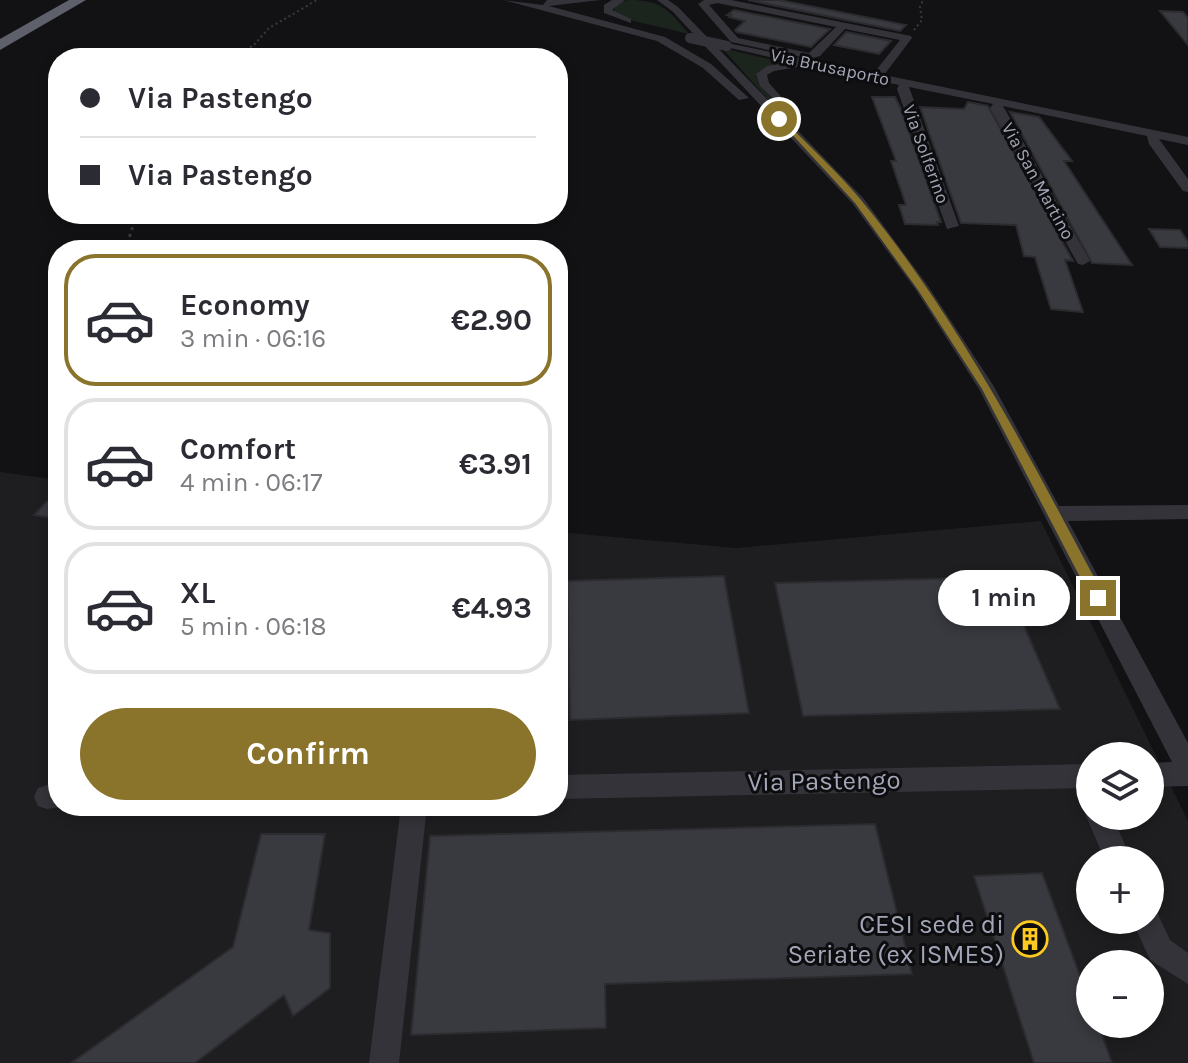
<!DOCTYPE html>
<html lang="en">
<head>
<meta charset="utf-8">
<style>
	:root { --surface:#fff; --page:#f7f7f7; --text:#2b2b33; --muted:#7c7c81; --line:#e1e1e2; --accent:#8a732a }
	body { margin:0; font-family:Karla,sans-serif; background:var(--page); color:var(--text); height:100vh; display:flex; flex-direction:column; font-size:30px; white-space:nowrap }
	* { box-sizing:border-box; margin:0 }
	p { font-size:26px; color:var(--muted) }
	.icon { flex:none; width:44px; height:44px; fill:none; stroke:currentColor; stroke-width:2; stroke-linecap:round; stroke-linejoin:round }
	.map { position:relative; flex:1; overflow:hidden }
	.sheet { position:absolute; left:48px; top:240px; width:520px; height:576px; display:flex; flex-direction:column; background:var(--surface); border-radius:32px; box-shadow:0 4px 12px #0003 }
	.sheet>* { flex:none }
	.top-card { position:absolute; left:48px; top:48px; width:520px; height:176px; border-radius:32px; box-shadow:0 4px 12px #0003; display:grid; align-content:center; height:176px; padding:0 32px; background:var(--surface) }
	.controls { position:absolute; left:1076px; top:742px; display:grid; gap:16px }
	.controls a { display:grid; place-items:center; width:88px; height:88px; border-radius:50%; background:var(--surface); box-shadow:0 4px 12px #0003; font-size:40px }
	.end { position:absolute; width:36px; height:36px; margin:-18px; border:10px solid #8a732a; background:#fff; box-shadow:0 0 0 4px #fff }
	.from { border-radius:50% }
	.bubble { position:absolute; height:56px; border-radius:28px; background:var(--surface); box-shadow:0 4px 12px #0003; font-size:26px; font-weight:700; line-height:56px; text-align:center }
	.top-card b { display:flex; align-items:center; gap:28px; height:76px; font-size:30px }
	.top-card b+b { border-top:2px solid var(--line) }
	.top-card i { width:20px; height:20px; background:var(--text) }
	ul { padding:14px 0 0; list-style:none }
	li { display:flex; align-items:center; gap:24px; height:132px; margin:0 16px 12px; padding:0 16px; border:4px solid var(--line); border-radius:32px }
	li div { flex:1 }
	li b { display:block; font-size:30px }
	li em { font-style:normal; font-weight:700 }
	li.selected { border-color:var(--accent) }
	li>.icon { width:72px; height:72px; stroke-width:1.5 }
	.action { display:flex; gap:16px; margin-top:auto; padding:16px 32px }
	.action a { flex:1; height:92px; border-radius:48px; background:var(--accent); color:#fff; font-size:32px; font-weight:700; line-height:92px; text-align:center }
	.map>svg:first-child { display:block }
	.built { fill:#1e1e21; fill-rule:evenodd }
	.green { fill:#1c241e }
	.building { fill:#393a3f; stroke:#2c2c30; stroke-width:2 }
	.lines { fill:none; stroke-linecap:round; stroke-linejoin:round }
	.path-far2 { stroke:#393a40; stroke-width:2; stroke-dasharray:2 3; stroke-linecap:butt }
	.path-far1 { stroke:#393a40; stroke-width:3; stroke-dasharray:3 4; stroke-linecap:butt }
	.path { stroke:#393a40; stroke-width:4; stroke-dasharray:4 6; stroke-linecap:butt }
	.minor { fill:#333339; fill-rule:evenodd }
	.highway { fill:#5e606b; fill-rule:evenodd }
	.minor-bridge { stroke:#333339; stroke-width:10 }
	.route { fill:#8a732a }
	.labels { text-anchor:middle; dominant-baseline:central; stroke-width:6; stroke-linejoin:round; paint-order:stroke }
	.far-street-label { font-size:18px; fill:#a2a6b6; stroke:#0d0d0f }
	.near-street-label { font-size:26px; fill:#a2a6b6; stroke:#0d0d0f }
	.near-poi-label { font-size:26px; fill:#a2a6b6; stroke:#0d0d0f; text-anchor:end }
</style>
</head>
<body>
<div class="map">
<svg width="1188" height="1063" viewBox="0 0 1188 1063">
	<rect width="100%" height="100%" fill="#121214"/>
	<!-- built -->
	<path class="built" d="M0,472L58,480V806H558V532L736,548L1041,521L1188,821V1063H0ZM1090,756H1150V816H1090ZM1090,860H1150V920H1090ZM1090,964H1150V1024H1090Z"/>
	<!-- green -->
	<g class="green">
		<path d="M628,0C663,0 668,10 689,34L629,20L613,12L617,4Z"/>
		<polygon points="722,48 790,64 766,67 756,76 760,85 781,108 776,108"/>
	</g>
	<!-- building -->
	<g class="building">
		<polygon points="748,0 779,0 906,25 900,31"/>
		<polygon points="734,10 830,29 811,47 737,32 735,30 745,21 729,17 731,15 727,15"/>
		<polygon points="1160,11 1183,12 1188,18 1188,45"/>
		<polygon points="846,32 891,41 879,54 834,45"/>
		<polygon points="872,97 895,97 900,107 941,222 937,222 938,225 905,224 899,205 906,205 891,161 896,161"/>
		<polygon points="968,102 988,106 1073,261 1065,260 1083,312 1051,309 1035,257 1024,256 1016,225 961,223 920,107 964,109"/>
		<polygon points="1010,112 1039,117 1072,161 1064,161 1132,265 1092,263"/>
		<polygon points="1149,229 1180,230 1188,242 1188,248 1160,247"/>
		<polygon points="47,501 58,503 58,519 34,515"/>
		<polygon points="724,576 749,713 570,720 567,581"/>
		<polygon points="1003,577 1060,709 803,716 775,583"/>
		<polygon points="875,824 912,974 605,984 606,1028 411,1035 430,836"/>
		<polygon points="261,834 325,834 309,930 330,933 330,988 293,1016 284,995 195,1063 71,1063 233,947"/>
		<polygon points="1042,873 1090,1003 1090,1024 1098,1024 1112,1063 1034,1063 974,876"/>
	</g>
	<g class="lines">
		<!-- path-far2 -->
		<g class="path-far2">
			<polyline points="914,30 922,20 920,7 923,0"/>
			<polyline points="233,58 254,45 269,28 317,0"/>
		</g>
		<!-- path-far1 -->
		<g class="path-far1">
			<polyline points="125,250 137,214"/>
			<polyline points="55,485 58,451"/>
		</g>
		<!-- path -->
		<polyline class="path" points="54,490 55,483"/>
		<!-- minor -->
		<g class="minor">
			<polygon points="503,0 543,5 547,0 600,0 549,6 665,37 711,64 749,98 739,100 703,68 657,41"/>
			<polygon points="612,0 625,0 612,10 631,19 631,23 604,13 604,5"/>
			<polygon points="657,0 668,0 678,7 863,198 928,286 993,385 1059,506 1188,505 1188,519 1068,521 1188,743 1188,786 1150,787 1150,763 1172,762 979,389 916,290 853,204 672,11"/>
			<path d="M704,0H731L911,36L912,38L884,75L1188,137V145L1159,139L1188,179V192L1183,191L1149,144L1147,136L1003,106L1090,261L1083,265L1078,264L990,108L993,104L909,87L959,226L947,229L897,89L899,85L799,64L798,67L774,71L767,75L769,83L784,100L778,103L760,86L756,74L767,66L791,62L722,46L727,43L874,73L900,40L845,29L820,56L810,59L731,42L698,4ZM717,3L836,27L809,53L738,38L709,5Z"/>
			<polygon points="1090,764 1090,788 558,799 558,775"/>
			<polygon points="47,785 58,785 58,806 67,806 47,809 38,806 34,797 38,788"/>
			<polygon points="401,806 427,806 399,1063 369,1063"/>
			<polygon points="1090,807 1090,816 1112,816 1132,860 1105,860 1086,816"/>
			<polygon points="1150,908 1156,910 1170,940 1188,953 1188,984 1150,960 1132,920 1150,920"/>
		</g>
		<!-- highway -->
		<polygon class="highway" points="69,0 86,0 0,50 0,39"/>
		<!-- minor-bridge -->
		<polyline class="minor-bridge" points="690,38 727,46"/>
	</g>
	<!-- route -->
	<path class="route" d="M776,117H781C808,145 837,171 861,200C960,320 1030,458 1103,594V602H1093L982,389L918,290L855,203Z"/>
	<!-- icons -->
	<defs>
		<symbol id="building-ring" viewBox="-11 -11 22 22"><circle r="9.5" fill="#0d0d0f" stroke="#ffca1f" stroke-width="1.5"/><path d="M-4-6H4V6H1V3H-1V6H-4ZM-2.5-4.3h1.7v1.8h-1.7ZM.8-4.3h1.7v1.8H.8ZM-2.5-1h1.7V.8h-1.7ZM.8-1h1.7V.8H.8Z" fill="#ffca1f"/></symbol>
	</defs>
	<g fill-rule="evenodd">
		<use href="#building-ring" x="1010" y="919" width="40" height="40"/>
	</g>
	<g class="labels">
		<!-- far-street labels -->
		<g class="far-street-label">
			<text transform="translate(830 67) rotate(12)">Via Brusaporto</text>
			<text transform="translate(926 154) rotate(70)">Via Solferino</text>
			<text transform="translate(1038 181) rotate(61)">Via San Martino</text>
		</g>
		<!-- near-street labels -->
		<g class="near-street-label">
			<text transform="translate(824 781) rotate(-1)">Via Pastengo</text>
		</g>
		<!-- near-poi labels -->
		<g class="near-poi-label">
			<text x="1004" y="924">CESI sede di<tspan x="1004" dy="30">Seriate (ex ISMES)</tspan></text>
		</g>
	</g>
</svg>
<div class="controls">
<a><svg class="icon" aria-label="layers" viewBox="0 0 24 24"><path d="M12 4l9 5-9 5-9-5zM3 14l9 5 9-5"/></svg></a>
<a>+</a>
<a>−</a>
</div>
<i class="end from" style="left:779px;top:119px"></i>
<i class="end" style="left:1098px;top:598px"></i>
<div class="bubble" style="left:938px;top:570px;width:132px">1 min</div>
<div class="top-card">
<b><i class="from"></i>Via Pastengo</b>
<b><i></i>Via Pastengo</b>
</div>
<section class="sheet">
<ul>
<li class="selected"><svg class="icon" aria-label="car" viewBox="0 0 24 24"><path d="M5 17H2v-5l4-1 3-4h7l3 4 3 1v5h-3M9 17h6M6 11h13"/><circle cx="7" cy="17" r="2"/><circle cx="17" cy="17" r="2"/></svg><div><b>Economy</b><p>3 min · 06:16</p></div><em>€2.90</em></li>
<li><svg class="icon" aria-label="car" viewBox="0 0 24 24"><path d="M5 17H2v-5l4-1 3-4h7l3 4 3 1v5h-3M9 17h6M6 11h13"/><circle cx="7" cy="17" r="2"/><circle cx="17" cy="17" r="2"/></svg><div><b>Comfort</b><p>4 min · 06:17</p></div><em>€3.91</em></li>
<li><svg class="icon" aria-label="car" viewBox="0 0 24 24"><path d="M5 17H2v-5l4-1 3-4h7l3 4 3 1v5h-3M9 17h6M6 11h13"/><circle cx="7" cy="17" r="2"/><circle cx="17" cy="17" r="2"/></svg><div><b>XL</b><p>5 min · 06:18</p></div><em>€4.93</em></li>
</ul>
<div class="action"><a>Confirm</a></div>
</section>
</div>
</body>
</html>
